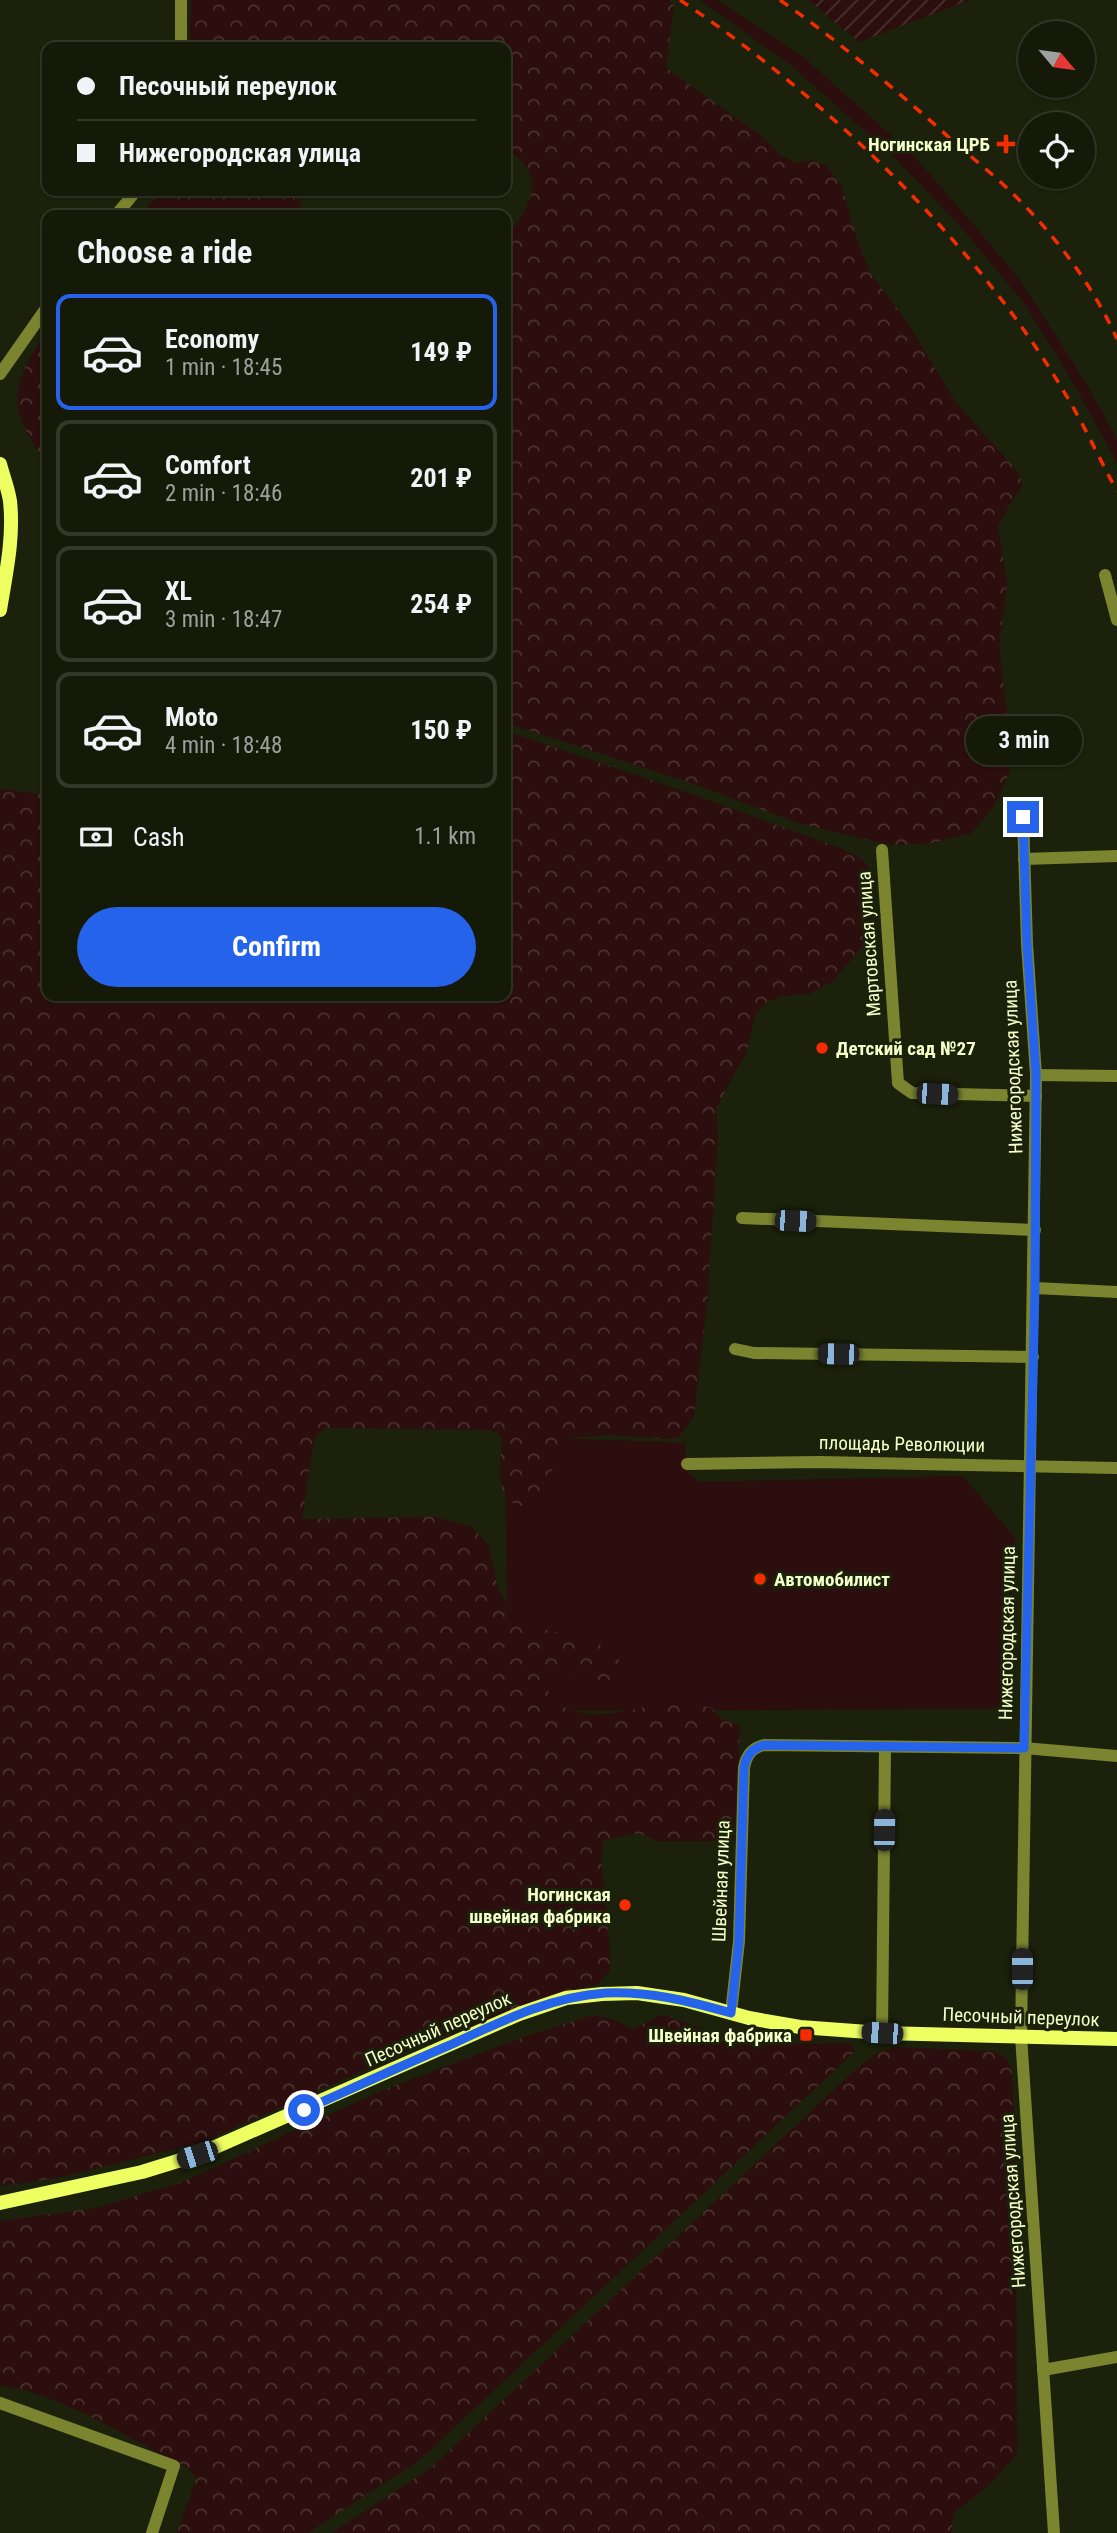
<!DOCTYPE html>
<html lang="en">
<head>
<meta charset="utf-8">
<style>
	:root { --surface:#141908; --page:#1d2212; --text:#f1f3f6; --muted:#9da09c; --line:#333829; --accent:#2563eb }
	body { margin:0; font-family:"Roboto Condensed",sans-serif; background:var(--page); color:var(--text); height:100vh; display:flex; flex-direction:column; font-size:26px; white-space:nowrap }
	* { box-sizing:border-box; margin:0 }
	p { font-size:23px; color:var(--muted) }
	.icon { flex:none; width:38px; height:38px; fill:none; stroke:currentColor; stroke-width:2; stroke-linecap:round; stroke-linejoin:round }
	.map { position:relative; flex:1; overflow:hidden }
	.side { position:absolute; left:42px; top:210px; width:469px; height:791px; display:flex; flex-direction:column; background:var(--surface); border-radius:14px; box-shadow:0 2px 5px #0004,0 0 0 2px var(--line) }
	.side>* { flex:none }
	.guide { position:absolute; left:42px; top:42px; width:469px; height:154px; border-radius:14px; box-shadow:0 2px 5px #0004,0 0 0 2px var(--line); display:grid; align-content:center; height:154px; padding:0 35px; background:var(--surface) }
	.needle { width:46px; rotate:119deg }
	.controls { position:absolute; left:1018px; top:21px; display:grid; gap:14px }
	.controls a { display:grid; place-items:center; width:77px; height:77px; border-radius:50%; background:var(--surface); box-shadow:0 2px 5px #0004,0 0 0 2px var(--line); font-size:35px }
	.end { position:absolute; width:32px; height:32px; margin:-16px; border:9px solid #2563eb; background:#fff; box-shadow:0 0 0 4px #fff }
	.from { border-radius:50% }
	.bubble { position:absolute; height:49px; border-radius:24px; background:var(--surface); box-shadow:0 2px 5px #0004,0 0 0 2px var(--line); font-size:23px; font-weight:700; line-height:49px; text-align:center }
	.car { position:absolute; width:21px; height:42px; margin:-21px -10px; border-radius:9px; box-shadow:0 0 5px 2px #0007; background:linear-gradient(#222 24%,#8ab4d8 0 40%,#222 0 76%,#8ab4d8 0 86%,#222 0) }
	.guide b { display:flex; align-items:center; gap:24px; height:66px; font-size:26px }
	.guide b+b { border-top:2px solid var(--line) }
	.guide i { width:18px; height:18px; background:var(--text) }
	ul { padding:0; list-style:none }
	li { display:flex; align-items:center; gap:21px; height:116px; margin:0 14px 10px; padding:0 21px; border:4px solid var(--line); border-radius:14px }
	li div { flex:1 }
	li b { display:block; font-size:26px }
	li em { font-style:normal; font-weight:700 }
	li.active { border-color:var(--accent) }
	li>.icon { width:63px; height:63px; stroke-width:1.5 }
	h2 { padding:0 35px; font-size:32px; line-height:84px }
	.pay { display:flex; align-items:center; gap:18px; height:77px; padding:0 35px; font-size:26px }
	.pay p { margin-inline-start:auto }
	.button { display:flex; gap:14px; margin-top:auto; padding:14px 35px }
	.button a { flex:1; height:80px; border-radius:42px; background:var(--accent); color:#fff; font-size:28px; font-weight:700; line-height:80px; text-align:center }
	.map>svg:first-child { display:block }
	.grass { fill:#2b0e0d }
	.forest { fill:url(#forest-crowns) }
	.garden { fill:url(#garden-furrows) }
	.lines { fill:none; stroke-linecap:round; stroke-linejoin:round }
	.street { stroke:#7b8530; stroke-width:12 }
	.secondary { stroke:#eeff61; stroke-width:14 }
	.rail { stroke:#f52c00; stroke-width:3.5; stroke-dasharray:10 9; stroke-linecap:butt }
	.route { stroke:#2563eb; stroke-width:9 }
	.poi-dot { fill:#f52c00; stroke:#1b210a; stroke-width:2.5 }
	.labels { text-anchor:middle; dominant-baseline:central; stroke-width:6; stroke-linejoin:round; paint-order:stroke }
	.poi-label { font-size:19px; font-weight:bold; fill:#f5ffca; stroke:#1b210a; text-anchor:end }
	.street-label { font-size:19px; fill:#f5ffca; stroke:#1b210a }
</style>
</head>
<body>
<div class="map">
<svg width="1117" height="2533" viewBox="0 0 1117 2533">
	<defs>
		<pattern id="forest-crowns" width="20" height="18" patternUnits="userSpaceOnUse" patternTransform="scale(1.75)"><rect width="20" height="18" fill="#2b0e0d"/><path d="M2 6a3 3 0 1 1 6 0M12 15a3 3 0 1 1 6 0" fill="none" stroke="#4a322f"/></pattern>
		<pattern id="garden-furrows" width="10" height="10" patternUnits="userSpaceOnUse" patternTransform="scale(1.75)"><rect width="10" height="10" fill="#2b0e0d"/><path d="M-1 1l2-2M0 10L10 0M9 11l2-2" fill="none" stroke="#4a322f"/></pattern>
	</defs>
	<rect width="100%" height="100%" fill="#1b210a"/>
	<!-- grass -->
	<g class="grass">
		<polygon points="700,0 717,0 802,56 913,155 972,223 1020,280 1086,383 1117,439 1117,462 1071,379 1024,303 962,228 896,159 793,67"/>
		<polygon points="505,1436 685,1443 687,1471 699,1482 963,1476 1015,1538 1008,1703 989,1709 508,1711"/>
	</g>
	<!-- forest -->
	<g class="forest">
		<path d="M191,0H668L674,4L666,68L762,136L781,156L797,163L811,160L826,165L841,185L858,243L871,274L907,322L955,401L1019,473L1022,487L1011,502L998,526L1007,583L999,647L1010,740V771L994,806L972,833L932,843L894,845L872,841L798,823L691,783L506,723V239C530,204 551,176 506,149V47H190Z"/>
		<polygon points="160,191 296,191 304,215 141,215"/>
		<path d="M47,332V466C37,448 21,428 18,407C14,382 32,351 47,332Z"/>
		<path d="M506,731L689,793L845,850L863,860L874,874L876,896L871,924L864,945L832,982L809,994L782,996L765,1003L755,1015L747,1051L716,1108L718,1135L707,1303L694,1416L678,1438L663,1439L611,1435L564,1438L555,1447L550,1492L539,1506C490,1513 501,1468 502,1436L490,1430L325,1428L314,1439L302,1519L436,1517L471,1527L488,1544L498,1588L510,1611L507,1620L527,1621L546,1630L593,1639L622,1662L625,1680L613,1690L601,1689L568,1673L548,1671L543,1677C545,1682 546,1689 549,1693C573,1732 644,1707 678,1698L692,1706L711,1707L720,1718L740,1726L734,1841H657L639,1833L604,1840L601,1859L610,1951V1970L599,1984L536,2000L408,2051L202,2142L58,2178L0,2186V789L47,795V996H506Z"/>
		<path d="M594,2015L615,2020L632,2029L662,2015L707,2030L776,2044L850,2043L855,2051L422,2458L308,2533H177L196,2479L188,2468C126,2438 68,2396 0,2385V2221L96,2208L182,2182L383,2090L532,2034Z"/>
		<polygon points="894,2047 993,2051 1008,2059 1012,2074 1016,2176 1017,2454 990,2484 953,2514 952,2533 332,2533 432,2467 854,2071 877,2053"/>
	</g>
	<!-- garden -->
	<polygon class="garden" points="808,0 970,0 859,42"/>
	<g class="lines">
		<!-- street -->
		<g class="street">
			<polyline points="181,47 181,0"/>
			<polyline points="116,215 136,191"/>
			<polyline points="0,374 47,307"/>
			<polyline points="1105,575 1117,620"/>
			<polyline points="1023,817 1027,944 1036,1075 1021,2036 1054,2533"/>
			<polyline points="882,850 898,1083 912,1093 1036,1096"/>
			<polyline points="1024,859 1117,856"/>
			<polyline points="1036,1075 1117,1076"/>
			<polyline points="742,1218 1035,1230"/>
			<polyline points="1035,1288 1117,1292"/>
			<polyline points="735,1349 754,1353 1033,1357"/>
			<polyline points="687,1464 819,1462 1117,1468"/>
			<path d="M731,2013L739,1941L744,1768C746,1756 751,1748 764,1745L1024,1748L1117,1756"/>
			<polyline points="882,2033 885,1748"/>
			<polyline points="1043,2370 1117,2357"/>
			<polyline points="0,2403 174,2466 152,2533"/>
		</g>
		<!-- secondary -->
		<g class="secondary">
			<path d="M0,464C3,476 8,488 10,501C14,538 6,573 0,610"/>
			<polyline points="0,2203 142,2172 197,2155 519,2014 566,1998 602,1994 637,1993 684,2000 749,2018 800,2027 882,2033 1117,2039"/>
		</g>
		<!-- rail -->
		<g class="rail">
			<path d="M680,0C828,99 981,247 1070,402C1087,431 1101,462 1117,491"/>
			<path d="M780,0C837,40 890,85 942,131C963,151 986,168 1007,188C1051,230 1092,283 1117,339"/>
		</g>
	</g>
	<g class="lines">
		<!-- route -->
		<path class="route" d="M304,2110C353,2088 401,2066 450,2045C500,2022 549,1997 605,1993C649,1991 689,2001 731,2013L739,1941L744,1768C746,1756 752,1748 764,1745L1024,1748L1035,1288L1036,1074L1027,944L1023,817"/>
	</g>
	<!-- markers -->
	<g class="poi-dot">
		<path d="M1002.5 133.5h7v7h7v7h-7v7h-7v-7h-7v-7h7z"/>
		<circle cx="822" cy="1048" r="7"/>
		<circle cx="760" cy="1579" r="7"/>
		<circle cx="625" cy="1905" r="7"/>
		<rect x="799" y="2028" width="14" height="14" rx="3.5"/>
	</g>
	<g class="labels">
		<!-- poi labels -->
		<g class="poi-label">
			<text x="990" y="144">Ногинская ЦРБ</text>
			<text x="836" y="1048" text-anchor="start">Детский сад №27</text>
			<text x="774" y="1579" text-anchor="start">Автомобилист</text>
			<text x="611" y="1894">Ногинская<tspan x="611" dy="22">швейная фабрика</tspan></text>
			<text x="792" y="2035">Швейная фабрика</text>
		</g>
		<!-- street labels -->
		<g class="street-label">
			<text transform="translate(869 944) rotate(-94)">Мартовская улица</text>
			<text transform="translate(1013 1067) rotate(-92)">Нижегородская улица</text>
			<text transform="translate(902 1444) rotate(1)">площадь Революции</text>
			<text transform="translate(1007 1633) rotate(-89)">Нижегородская улица</text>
			<text transform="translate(721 1881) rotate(-88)">Швейная улица</text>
			<text transform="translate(1021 2017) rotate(2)">Песочный переулок</text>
			<text transform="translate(438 2029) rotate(-24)">Песочный переулок</text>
			<text transform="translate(1013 2201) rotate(-94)">Нижегородская улица</text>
		</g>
	</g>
</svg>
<div class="controls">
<a><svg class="needle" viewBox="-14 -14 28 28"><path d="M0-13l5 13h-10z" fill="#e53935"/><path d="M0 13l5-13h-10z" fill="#9da09c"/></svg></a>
<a><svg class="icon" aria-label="locate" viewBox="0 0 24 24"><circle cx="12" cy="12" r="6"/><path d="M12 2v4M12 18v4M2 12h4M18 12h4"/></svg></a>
</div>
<i class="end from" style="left:304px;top:2110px"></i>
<i class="end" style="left:1023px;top:817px"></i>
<div class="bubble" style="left:966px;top:716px;width:116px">3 min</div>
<i class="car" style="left:937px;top:1094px;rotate:92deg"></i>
<i class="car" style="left:795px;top:1221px;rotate:92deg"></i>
<i class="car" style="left:838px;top:1354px;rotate:271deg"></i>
<i class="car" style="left:884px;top:1830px;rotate:1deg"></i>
<i class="car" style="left:1022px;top:1969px;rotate:0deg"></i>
<i class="car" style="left:882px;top:2033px;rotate:274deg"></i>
<i class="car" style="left:197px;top:2155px;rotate:252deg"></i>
<div class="guide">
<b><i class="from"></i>Песочный переулок</b>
<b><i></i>Нижегородская улица</b>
</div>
<section class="side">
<h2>Choose a ride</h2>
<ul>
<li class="active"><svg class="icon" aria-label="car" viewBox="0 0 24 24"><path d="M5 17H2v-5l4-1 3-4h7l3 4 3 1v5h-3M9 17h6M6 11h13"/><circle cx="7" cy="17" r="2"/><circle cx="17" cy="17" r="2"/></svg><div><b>Economy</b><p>1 min · 18:45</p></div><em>149 ₽</em></li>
<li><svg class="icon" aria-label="car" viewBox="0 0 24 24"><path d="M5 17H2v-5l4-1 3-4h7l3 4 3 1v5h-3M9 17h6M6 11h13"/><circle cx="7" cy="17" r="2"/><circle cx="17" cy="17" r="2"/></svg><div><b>Comfort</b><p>2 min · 18:46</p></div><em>201 ₽</em></li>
<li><svg class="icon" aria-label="car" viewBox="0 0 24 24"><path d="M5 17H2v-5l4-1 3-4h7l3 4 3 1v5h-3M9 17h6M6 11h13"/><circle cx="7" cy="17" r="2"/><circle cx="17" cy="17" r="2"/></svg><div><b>XL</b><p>3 min · 18:47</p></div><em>254 ₽</em></li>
<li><svg class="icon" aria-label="car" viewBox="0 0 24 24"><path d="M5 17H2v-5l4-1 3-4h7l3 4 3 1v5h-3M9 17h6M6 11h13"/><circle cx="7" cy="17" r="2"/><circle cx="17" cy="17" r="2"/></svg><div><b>Moto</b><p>4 min · 18:48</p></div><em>150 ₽</em></li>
</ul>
<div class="pay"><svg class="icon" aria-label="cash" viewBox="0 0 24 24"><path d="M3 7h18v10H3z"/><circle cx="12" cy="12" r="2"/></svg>Cash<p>1.1 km</p></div>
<div class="button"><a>Confirm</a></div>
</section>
</div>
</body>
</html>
